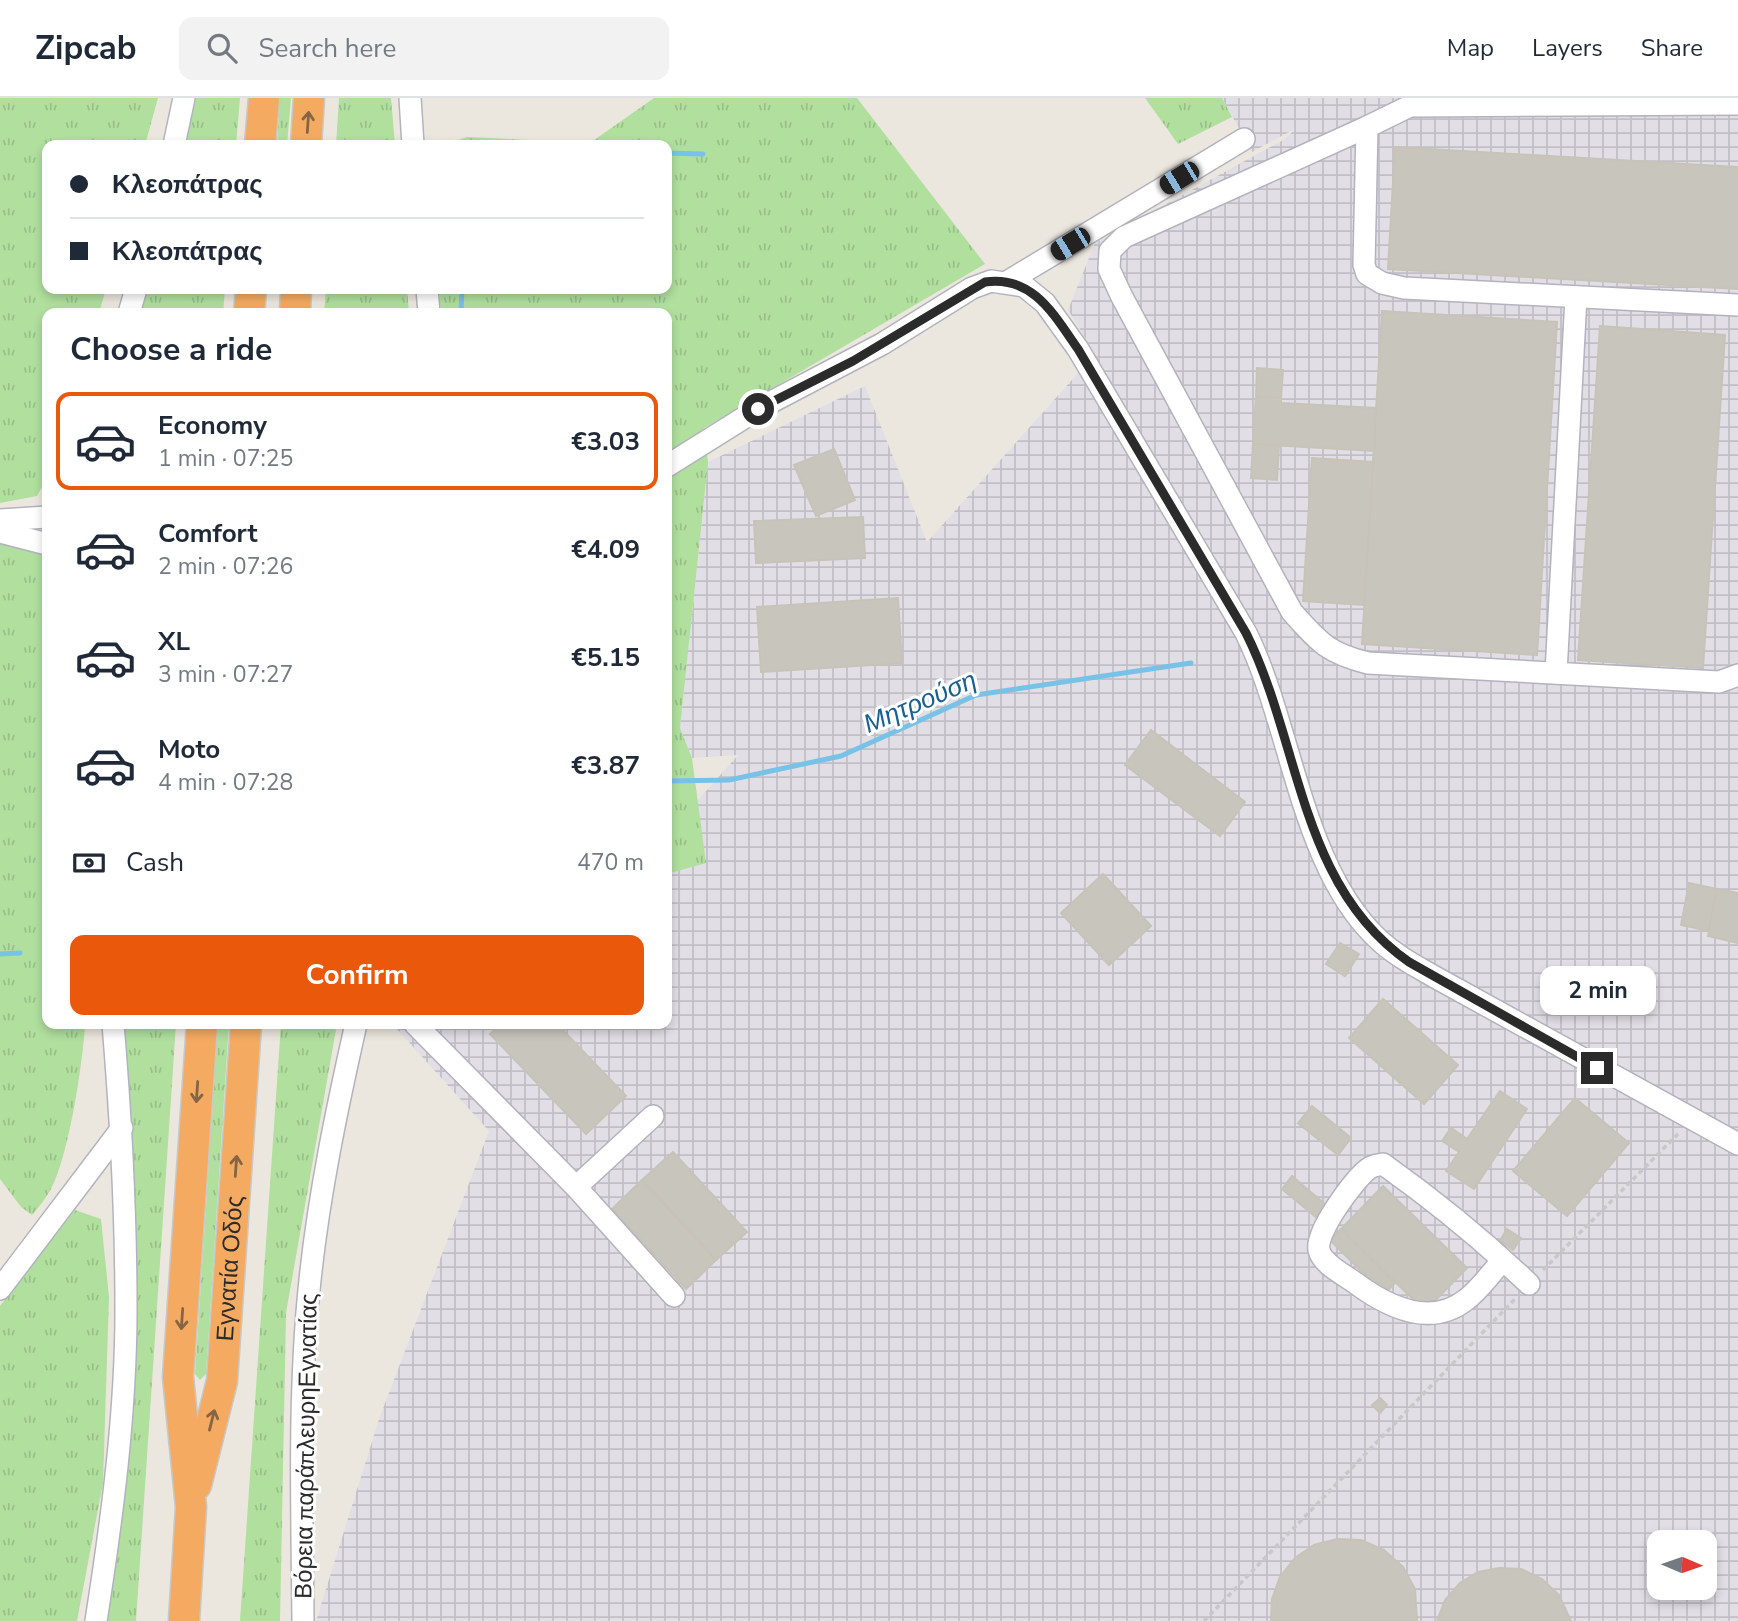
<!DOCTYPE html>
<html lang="en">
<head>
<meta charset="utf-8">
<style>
	:root { --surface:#fff; --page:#f2f2f3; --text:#1f2937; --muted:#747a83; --line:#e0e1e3; --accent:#ea580c }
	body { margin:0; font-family:"Nunito Sans",sans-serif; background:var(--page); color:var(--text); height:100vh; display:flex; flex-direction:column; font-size:26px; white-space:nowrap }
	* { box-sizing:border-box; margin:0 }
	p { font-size:23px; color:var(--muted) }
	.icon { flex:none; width:38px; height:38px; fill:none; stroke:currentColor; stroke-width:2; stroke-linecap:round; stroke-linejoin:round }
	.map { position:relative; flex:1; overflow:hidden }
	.panel { position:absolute; left:42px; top:210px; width:630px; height:721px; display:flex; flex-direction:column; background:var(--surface); border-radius:14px; box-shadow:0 4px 10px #0003 }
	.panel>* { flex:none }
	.hud { position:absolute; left:42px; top:42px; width:630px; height:154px; border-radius:14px; box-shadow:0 4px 10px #0003; display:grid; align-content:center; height:154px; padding:0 28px; background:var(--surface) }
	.needle { width:46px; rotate:92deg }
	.buttons { position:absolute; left:1647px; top:1432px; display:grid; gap:14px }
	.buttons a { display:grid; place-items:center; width:70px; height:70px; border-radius:14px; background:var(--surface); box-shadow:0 4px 10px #0003; font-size:35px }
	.end { position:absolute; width:32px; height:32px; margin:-16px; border:9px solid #2b2b2b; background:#fff; box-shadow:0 0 0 4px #fff }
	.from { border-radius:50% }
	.bubble { position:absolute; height:49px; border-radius:14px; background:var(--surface); box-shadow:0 4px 10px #0003; font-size:23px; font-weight:700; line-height:49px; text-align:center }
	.car { position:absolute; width:21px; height:42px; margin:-21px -10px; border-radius:9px; box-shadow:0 0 5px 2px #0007; background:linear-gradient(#222 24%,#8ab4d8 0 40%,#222 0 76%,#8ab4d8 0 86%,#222 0) }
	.hud b { display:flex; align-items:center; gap:24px; height:66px; font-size:26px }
	.hud b+b { border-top:2px solid var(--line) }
	.hud i { width:18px; height:18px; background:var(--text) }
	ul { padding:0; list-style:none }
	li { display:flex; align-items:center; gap:21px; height:98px; margin:0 14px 10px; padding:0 14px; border:4px solid transparent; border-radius:14px }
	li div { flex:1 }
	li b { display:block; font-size:26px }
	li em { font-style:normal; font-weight:700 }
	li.selected { border-color:var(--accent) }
	li>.icon { width:63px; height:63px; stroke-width:1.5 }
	h2 { padding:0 28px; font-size:32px; line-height:84px }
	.pay { display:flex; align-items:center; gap:18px; height:77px; padding:0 28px; font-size:26px }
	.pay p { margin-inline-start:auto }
	.button { display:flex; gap:14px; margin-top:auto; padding:14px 28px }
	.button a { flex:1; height:80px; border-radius:14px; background:var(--accent); color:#fff; font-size:28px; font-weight:700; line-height:80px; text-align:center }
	header { display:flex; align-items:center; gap:42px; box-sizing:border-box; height:98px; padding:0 35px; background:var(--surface); border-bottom:2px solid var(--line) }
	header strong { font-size:33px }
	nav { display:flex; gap:38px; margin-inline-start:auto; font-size:24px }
	.search { width:490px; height:63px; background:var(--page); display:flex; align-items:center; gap:18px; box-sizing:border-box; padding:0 24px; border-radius:14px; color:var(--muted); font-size:26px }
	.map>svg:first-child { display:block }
	.industrial { fill:url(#industrial-grid); fill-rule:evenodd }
	.grass { fill:url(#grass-tufts) }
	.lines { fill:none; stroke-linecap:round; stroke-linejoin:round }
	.stream { stroke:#78c2e7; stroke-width:5 }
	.building { fill:#c8c5bd; stroke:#c7c3b8; stroke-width:2 }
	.minor-casing { stroke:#b2b3be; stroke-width:24 }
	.highway-casing { stroke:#c8c8c8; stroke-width:33 }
	.path { stroke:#c8c8c8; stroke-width:3.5; stroke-dasharray:5 3.5; stroke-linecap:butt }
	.minor { stroke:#fff; stroke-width:21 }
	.highway { stroke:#f4ab61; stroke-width:30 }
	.oneway { stroke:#856543 }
	.route { stroke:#2b2b2b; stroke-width:9 }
	.labels { text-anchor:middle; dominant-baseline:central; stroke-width:6; stroke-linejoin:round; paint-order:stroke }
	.street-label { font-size:24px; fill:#2b2b2b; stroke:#fff }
	.water-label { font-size:26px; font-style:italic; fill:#166094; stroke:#fff }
</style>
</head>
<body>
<header>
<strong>Zipcab</strong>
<div class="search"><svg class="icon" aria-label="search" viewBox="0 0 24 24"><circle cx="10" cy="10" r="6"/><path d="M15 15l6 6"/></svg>Search here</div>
<nav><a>Map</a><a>Layers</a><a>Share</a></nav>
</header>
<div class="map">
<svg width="1738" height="1523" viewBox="0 0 1738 1523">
	<defs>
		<pattern id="industrial-grid" width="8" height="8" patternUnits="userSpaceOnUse" patternTransform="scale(1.75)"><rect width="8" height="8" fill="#e1dee5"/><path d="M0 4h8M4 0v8" fill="none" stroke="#c1bfc5"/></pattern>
		<pattern id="grass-tufts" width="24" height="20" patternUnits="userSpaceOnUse" patternTransform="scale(1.75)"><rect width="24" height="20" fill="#b0df9e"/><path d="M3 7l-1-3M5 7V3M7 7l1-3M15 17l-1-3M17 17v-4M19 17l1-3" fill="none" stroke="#98c088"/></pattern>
	</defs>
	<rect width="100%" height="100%" fill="#ece7de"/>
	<!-- industrial -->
	<path class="industrial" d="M1222,0H1738V1523H316L379,1321L489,1033L397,931L400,926H667V737L738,657L692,660L680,630L708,364L865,288L927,444L1095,256L1068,212L1095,145L1285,41L1295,31L1252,54ZM1659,1444H1704V1489H1659Z"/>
	<!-- grass -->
	<g class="grass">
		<polygon points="0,0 158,0 145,47 47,47 47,191 106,191 99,215 47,215 47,380 37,398 0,405"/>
		<polygon points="189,0 240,0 236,47 180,47"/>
		<polygon points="280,0 291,0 287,47 277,47"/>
		<polygon points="339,0 391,0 395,47 336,47"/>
		<polygon points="654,0 857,0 985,166 704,330 708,364 680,630 692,660 706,765 667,776 667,215 441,215 439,191 667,191 667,47 443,47 467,39 590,45"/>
		<polygon points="1145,0 1222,0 1232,19 1178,46"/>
		<polygon points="142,191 225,191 223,215 135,215"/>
		<polygon points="326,191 407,191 409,215 324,215"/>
		<path d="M0,442L47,453V926H85C83,964 69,1058 51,1091C46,1100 39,1109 32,1117L21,1109L0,1081Z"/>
		<polygon points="120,926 176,926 136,1523 89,1523 134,1254"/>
		<polygon points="218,926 229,926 206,1276 200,1282 195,1276"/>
		<polygon points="281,926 337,926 286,1215 280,1523 240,1523"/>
		<polygon points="75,1112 101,1121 109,1199 103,1385 77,1523 0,1523 0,1208"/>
	</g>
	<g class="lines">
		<!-- stream -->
		<g class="stream">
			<polyline points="667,55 703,56"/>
			<polyline points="461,215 462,191"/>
			<polyline points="667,683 729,682 841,658 976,597 1191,565"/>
			<polyline points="0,856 20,855"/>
		</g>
	</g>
	<!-- building -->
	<g class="building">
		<polygon points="1395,49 1738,69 1738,191 1388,171"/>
		<polygon points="1382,213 1557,224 1537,557 1362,546"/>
		<polygon points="1600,228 1725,237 1703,570 1578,562"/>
		<polygon points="1257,270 1283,272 1281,300 1256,299"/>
		<polygon points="1256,299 1281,300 1281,305 1376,310 1374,353 1253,346"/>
		<polygon points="1253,346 1279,347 1277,382 1251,380"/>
		<polygon points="834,351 855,402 816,418 794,367"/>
		<polygon points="1312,360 1373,364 1364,507 1303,503"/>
		<polygon points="863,419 865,460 756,465 754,423"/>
		<polygon points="898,500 902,565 761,574 757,509"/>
		<polygon points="1151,632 1245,704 1220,738 1125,667"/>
		<polygon points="1103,776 1151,828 1109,867 1061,815"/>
		<polygon points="1689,785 1717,791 1709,833 1681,827"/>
		<polygon points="1717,791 1738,795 1738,845 1708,838"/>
		<polygon points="1340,845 1359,856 1345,878 1326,866"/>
		<polygon points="1383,901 1458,967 1424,1006 1349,940"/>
		<polygon points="501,926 557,926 626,998 586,1036 490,936"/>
		<polygon points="1500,993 1527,1011 1474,1091 1446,1073 1459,1054 1442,1043 1451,1030 1467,1041"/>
		<polygon points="1575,1000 1629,1045 1567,1118 1513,1073"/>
		<polygon points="1312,1008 1351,1040 1338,1057 1298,1025"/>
		<polygon points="673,1054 747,1134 716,1162 642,1082"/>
		<polygon points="1292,1078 1332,1112 1322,1124 1282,1091"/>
		<polygon points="642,1082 716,1162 686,1191 612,1111"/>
		<polygon points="1383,1088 1467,1170 1425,1213 1341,1131"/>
		<polygon points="1341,1131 1395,1185 1384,1196 1330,1142"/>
		<polygon points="1507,1131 1521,1140 1513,1152 1500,1143"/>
		<polygon points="1380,1300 1387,1307 1380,1315 1372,1307"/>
		<polygon points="1337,1441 1361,1442 1384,1452 1403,1469 1415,1491 1417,1523 1271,1523 1272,1501 1280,1479 1295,1460 1314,1447"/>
		<polygon points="1499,1470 1521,1471 1542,1481 1559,1497 1571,1523 1437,1523 1445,1502 1460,1485 1478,1474"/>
	</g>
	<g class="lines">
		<defs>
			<g id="minor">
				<polyline points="410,0 413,47"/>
				<polyline points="1367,29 1410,8 1738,6"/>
				<polyline points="174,47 184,0"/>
				<polyline points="1007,184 1244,41"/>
				<polyline points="427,191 429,215"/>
				<path d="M1738,207L1404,190L1382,185L1367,176L1364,167L1367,29L1124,139L1110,153L1109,171L1122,199L1292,514C1319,544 1327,555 1368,565L1719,584L1738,577"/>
				<polyline points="129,215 136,191"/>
				<path d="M667,368L758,311L882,246L972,190L991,183L1024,188L1045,205L1078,251L1246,535C1292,628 1301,770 1379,842C1395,857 1414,867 1433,878L1738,1046"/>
				<polyline points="0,422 47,419"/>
				<polyline points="0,434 47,446"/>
				<polyline points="1556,575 1576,199"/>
				<polyline points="415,926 576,1089 674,1198"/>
				<polyline points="576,1089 653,1018"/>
				<path d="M1503,1162C1492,1174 1480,1191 1467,1201C1430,1231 1386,1208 1354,1184C1343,1176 1322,1166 1319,1152C1315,1134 1354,1082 1368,1071C1373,1067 1378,1067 1383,1066C1435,1103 1483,1142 1529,1186"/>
				<polyline points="0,1191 122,1030"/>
				<path d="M96,1523C112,1421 126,1315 126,1212C126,1116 121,1021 113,926"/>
				<path d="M303,1523C302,1410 298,1295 310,1182C319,1096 337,1010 356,926"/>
			</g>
			<g id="highway">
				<polyline points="260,47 264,0"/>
				<polyline points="306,47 309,0"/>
				<polyline points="249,215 251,191"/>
				<polyline points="295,215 296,191"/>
				<path id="s1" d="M196,1387L222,1283L246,926"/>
				<polyline points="184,1523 191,1409 178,1279 202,926"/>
			</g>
		</defs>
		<!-- minor casing -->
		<use href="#minor" class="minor-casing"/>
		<!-- highway casing -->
		<use href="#highway" class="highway-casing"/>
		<!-- path -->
		<g class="path">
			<polyline points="1543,1172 1678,1036"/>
			<polyline points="1204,1523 1516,1200"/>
		</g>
		<!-- minor -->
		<use href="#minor" class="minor"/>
		<!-- highway -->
		<use href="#highway" class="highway"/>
	</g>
	<!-- one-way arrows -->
	<defs><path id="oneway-shaft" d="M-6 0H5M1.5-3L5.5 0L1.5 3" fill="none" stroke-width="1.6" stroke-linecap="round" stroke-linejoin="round" transform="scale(1.75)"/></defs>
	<g class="oneway">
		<use href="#oneway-shaft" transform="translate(308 24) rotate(-86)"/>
		<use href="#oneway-shaft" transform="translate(197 994) rotate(94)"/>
		<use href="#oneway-shaft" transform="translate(236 1068) rotate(-86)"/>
		<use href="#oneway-shaft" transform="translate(182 1221) rotate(94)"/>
		<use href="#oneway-shaft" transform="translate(212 1322) rotate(-76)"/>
	</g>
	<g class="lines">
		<!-- route -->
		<path class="route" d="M758,311L853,263L985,184C1033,177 1054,217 1078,251L1246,535C1301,645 1299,788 1409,864L1597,970"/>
	</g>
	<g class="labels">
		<!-- street labels -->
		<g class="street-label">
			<text stroke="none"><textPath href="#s1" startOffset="220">Εγνατία Οδός</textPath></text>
			<text transform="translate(306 1348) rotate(-89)">Βόρεια παράπλευρηΕγνατίας</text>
		</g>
		<!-- water labels -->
		<g class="water-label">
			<text transform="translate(920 604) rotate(-23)">Μητρούση</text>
		</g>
	</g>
</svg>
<div class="buttons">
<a><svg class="needle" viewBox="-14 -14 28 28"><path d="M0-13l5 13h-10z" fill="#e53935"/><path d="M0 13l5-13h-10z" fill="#747a83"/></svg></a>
</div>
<i class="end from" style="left:758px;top:311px"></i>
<i class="end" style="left:1597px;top:970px"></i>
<div class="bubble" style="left:1540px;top:868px;width:116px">2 min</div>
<i class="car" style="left:1179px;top:80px;rotate:239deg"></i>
<i class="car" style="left:1070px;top:146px;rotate:239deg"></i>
<div class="hud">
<b><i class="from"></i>Κλεοπάτρας</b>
<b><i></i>Κλεοπάτρας</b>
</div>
<section class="panel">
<h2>Choose a ride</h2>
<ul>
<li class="selected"><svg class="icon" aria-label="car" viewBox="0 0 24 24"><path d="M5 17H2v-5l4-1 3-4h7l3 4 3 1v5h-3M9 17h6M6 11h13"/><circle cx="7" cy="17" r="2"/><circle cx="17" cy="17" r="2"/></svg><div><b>Economy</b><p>1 min · 07:25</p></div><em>€3.03</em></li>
<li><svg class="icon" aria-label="car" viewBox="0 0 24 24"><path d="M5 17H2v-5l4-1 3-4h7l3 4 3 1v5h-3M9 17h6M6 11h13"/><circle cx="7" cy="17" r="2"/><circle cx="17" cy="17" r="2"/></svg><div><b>Comfort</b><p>2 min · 07:26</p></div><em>€4.09</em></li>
<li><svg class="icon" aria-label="car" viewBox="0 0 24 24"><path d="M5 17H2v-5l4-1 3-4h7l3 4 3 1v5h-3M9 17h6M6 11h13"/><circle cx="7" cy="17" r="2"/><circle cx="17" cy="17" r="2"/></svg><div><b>XL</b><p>3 min · 07:27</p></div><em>€5.15</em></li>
<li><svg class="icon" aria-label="car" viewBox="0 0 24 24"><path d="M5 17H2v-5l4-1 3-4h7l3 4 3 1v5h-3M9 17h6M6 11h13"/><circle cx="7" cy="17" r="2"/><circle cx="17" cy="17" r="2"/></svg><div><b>Moto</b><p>4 min · 07:28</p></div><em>€3.87</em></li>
</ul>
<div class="pay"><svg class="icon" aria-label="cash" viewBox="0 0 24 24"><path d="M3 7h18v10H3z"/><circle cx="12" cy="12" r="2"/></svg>Cash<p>470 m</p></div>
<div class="button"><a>Confirm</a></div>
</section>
</div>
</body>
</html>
